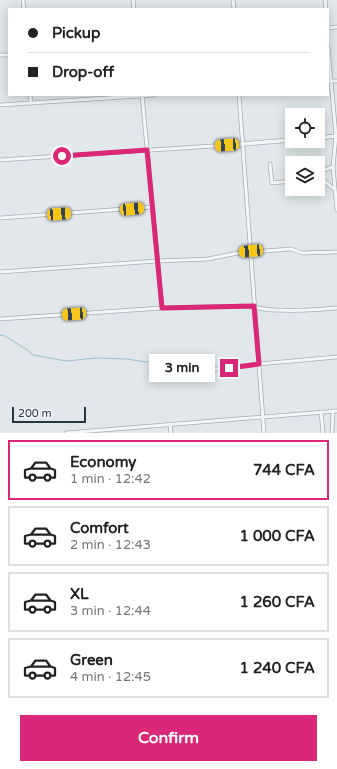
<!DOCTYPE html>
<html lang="en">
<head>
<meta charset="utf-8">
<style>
	:root { --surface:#fff; --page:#f2f2f2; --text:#222; --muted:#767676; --line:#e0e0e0; --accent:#db2777 }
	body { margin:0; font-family:"Varela Round",sans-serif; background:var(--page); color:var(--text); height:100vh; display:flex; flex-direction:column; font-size:15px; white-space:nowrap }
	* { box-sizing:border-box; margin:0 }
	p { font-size:13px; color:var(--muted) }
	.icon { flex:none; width:22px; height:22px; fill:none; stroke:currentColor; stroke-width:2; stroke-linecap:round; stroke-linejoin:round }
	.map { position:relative; height:433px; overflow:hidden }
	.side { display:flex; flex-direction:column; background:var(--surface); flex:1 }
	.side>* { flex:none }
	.banner { position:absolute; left:8px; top:8px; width:321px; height:88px; border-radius:0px; box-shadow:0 2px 10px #0003; display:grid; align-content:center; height:88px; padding:0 20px; background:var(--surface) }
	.fabs { position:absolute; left:285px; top:108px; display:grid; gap:8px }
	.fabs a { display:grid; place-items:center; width:40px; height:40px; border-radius:0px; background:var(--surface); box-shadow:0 2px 10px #0003; font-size:20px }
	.scale { position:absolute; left:12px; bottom:10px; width:74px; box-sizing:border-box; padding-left:4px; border:2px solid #283843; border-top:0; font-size:11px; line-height:14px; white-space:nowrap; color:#283843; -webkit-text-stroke:3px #f1f5f8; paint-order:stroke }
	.end { position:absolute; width:18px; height:18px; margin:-9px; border:5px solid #db2777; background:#fff; box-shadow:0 0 0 2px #fff }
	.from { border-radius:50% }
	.bubble { position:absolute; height:28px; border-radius:0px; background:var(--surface); box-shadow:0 2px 10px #0003; font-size:13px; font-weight:700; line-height:28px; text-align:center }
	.car { position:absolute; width:12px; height:24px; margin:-12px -6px; border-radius:5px; box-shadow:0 0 3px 1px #0007; background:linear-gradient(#f5c518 24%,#345 0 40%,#f5c518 0 76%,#345 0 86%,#f5c518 0) }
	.banner b { display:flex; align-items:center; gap:14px; height:38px; font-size:15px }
	.banner b+b { border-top:1px solid var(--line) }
	.banner i { width:10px; height:10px; background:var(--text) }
	ul { padding:7px 0 0; list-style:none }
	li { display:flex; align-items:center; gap:12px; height:60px; margin:0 8px 6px; padding:0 12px; border:2px solid var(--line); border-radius:0px }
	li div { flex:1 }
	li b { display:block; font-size:15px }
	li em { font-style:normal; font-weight:700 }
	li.selected { border-color:var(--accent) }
	li>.icon { width:36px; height:36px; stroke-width:1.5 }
	.button { display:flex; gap:8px; margin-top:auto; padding:8px 20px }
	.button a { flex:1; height:46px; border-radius:0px; background:var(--accent); color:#fff; font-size:16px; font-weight:700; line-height:46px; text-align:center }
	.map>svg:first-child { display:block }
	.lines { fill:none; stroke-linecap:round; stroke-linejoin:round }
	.stream { stroke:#9abdcc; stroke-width:1 }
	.minor-casing { stroke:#a6afb5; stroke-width:4.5 }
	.tertiary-casing { stroke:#a6afb5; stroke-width:5 }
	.minor { stroke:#f4f6f8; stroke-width:3 }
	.tertiary { stroke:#f4f6f8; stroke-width:3.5 }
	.route { stroke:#db2777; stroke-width:5 }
</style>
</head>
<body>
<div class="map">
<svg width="337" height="433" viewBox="0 0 337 433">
	<rect width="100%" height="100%" fill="#e1e7ea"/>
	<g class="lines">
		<!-- stream -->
		<polyline class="stream" points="0,335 5,336 26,349 33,355 49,358 67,361 96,358 127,359 146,362 166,361"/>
		<defs>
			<g id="minor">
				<polyline points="23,0 24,9"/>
				<polyline points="133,0 134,9"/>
				<polyline points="233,0 234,9"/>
				<polyline points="325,0 326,9"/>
				<polyline points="328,28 337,27"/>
				<polyline points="328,47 336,136 333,167 337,210"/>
				<polyline points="0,55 9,55"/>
				<polyline points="328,81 337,81"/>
				<polyline points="30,95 31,103"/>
				<polyline points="142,95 162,308"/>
				<polyline points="239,95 264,433"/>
				<polyline points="0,105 154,95"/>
				<polyline points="0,160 243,144"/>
				<polyline points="270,164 272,183 292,181"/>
				<polyline points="318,172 333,167"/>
				<polyline points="318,176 334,189"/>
				<polyline points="0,218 152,207"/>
				<polyline points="0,272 157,261 208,259 238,253 291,249 302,253 337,252"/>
				<path d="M0,319L162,308L243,306C254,306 263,310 274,310C295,311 316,310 337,308"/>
				<polyline points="193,372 259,364 337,357"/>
				<polyline points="321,412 323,433"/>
				<polyline points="170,424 171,433"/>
				<polyline points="66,433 337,411"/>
				<polyline points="332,433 333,411"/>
			</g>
			<g id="tertiary">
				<polyline points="318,138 337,136"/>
				<polyline points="243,144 292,140"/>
			</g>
		</defs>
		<!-- minor casing -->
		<use href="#minor" class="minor-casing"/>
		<!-- tertiary casing -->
		<use href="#tertiary" class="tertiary-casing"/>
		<!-- minor -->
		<use href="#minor" class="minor"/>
		<!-- tertiary -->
		<use href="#tertiary" class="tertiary"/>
	</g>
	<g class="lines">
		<!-- route -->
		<polyline class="route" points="62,156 147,150 162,308 254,306 259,364 229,368"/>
	</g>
</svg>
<div class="fabs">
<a><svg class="icon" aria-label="locate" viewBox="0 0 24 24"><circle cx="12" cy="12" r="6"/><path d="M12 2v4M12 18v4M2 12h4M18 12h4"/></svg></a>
<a><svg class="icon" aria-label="layers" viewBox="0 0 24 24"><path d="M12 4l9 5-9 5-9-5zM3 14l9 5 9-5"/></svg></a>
</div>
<div class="scale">200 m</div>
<i class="end from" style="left:62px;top:156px"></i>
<i class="end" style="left:229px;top:368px"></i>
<div class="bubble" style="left:149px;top:354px;width:66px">3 min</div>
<i class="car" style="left:227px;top:145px;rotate:266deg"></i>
<i class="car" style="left:132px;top:209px;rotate:85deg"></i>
<i class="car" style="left:59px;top:214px;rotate:86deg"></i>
<i class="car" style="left:251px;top:251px;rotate:265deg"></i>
<i class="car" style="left:74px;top:314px;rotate:266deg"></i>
<div class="banner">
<b><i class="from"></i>Pickup</b>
<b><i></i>Drop-off</b>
</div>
</div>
<section class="side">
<ul>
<li class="selected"><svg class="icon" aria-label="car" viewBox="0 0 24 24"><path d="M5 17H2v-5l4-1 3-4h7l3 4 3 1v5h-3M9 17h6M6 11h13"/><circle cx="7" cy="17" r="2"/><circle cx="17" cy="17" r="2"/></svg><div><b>Economy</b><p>1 min · 12:42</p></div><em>744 CFA</em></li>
<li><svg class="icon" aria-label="car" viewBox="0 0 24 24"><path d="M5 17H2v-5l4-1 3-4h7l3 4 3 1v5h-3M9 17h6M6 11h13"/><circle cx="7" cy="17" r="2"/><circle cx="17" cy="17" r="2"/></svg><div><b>Comfort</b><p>2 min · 12:43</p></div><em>1 000 CFA</em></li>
<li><svg class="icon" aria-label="car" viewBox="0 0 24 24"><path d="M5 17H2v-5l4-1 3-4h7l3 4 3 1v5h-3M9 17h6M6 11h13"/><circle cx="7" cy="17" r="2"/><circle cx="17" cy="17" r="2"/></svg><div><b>XL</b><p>3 min · 12:44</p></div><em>1 260 CFA</em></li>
<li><svg class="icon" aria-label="car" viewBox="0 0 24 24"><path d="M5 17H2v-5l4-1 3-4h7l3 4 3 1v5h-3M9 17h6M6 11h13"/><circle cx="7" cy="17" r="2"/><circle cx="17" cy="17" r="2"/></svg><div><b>Green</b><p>4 min · 12:45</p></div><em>1 240 CFA</em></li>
</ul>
<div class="button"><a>Confirm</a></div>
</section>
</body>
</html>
